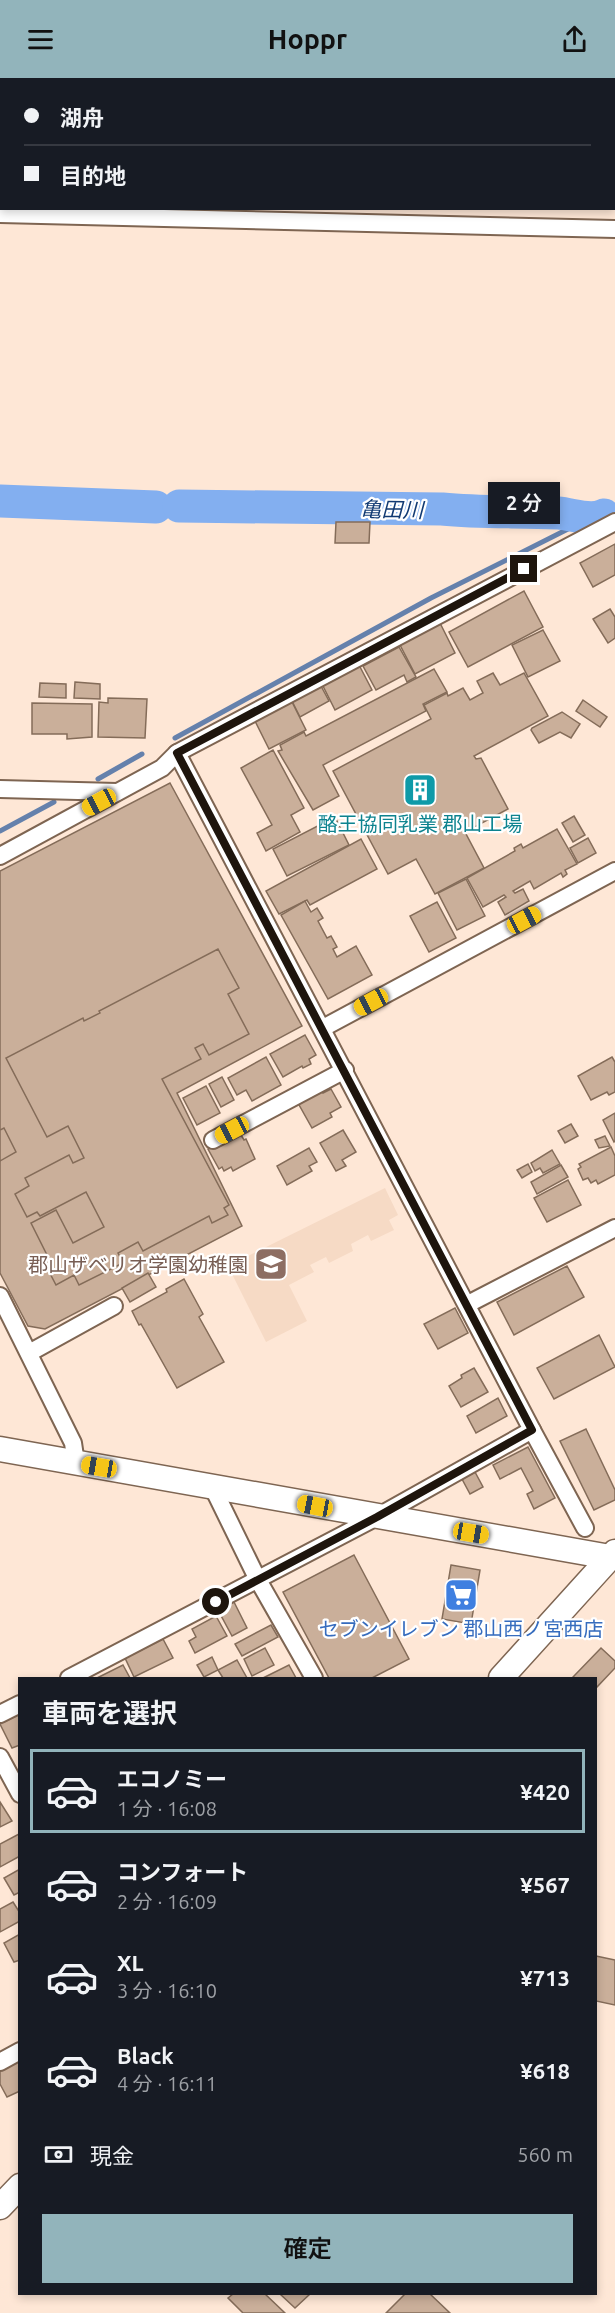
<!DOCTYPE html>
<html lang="ja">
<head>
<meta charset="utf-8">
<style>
	:root { --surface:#171b24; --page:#242831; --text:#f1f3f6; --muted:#9ea1a6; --line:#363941; --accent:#92b4bb }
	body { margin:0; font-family:Ubuntu,"Noto Sans JP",sans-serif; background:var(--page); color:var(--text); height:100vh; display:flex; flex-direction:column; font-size:22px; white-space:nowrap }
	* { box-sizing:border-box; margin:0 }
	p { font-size:20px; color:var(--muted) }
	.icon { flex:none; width:33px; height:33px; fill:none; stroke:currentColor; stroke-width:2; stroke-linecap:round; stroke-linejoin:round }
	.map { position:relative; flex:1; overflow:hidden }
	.details { position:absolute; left:18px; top:1599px; width:579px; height:618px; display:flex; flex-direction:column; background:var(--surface); border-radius:0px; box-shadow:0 3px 9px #0003 }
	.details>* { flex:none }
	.banner { position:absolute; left:0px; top:0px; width:615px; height:132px; box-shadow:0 3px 9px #0003; display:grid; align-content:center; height:132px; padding:0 24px; background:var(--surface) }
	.end { position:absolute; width:27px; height:27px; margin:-14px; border:8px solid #1e150d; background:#fff; box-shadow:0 0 0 3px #fff }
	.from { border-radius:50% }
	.bubble { position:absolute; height:42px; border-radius:0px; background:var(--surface); box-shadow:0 3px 9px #0003; font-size:20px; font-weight:600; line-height:42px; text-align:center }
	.car { position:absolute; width:18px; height:36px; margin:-18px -9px; border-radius:8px; box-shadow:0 0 4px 2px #0007; background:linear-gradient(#f5c518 24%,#345 0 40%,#f5c518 0 76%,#345 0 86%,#f5c518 0) }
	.banner b { display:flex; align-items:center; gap:21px; height:57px; font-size:22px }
	.banner b+b { border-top:2px solid var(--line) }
	.banner i { width:15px; height:15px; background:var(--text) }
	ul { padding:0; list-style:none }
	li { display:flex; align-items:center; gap:18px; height:84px; margin:0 12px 9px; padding:0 12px; border:3px solid transparent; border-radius:0px }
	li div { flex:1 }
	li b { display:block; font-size:22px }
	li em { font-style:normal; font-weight:600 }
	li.current { border-color:var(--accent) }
	li>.icon { width:54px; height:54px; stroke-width:1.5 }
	h2 { padding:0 24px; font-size:27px; line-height:72px }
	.pay { display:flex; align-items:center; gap:15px; height:66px; padding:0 24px; font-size:22px }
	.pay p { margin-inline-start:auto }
	.action { display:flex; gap:12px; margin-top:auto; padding:12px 24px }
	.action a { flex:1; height:69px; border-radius:0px; background:var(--accent); color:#111; font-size:24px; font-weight:600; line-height:69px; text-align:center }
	header { display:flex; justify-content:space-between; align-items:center; height:78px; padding:0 24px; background:var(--accent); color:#111; font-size:27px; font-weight:600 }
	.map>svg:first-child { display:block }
	.built { fill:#f6dac5 }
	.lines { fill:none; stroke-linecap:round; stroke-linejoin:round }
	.stream { stroke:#6581ac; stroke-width:5 }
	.river { stroke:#83aff0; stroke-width:33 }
	.building { fill:#caaf9a; stroke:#846c59; stroke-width:1.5 }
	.street-casing { stroke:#7e6552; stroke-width:20 }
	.secondary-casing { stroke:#7e6552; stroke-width:27 }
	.street { stroke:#fff; stroke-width:16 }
	.secondary { stroke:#fff; stroke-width:24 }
	.route { stroke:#1e150d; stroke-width:8 }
	.labels { text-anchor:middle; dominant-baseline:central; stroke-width:4.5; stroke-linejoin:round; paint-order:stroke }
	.culture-label { font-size:20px; fill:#0d838f; stroke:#fff }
	.education-label { font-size:20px; fill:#785e54; stroke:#fff; text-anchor:end }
	.shop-label { font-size:20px; fill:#366cbe; stroke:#fff }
	.water-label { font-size:21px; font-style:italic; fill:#113a73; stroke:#fff }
</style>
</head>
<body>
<header><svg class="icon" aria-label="menu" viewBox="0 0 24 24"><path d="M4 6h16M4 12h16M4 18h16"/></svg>Hoppr<svg class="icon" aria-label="share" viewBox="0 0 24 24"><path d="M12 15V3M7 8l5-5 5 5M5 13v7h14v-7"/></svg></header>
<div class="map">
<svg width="615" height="2235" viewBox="0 0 615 2235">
	<rect width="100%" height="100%" fill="#fee7d6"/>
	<!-- built -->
	<polygon class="built" points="385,1110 398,1137 389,1142 394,1152 371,1163 368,1157 351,1166 353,1173 329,1185 326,1179 310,1187 314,1194 289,1207 307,1243 266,1264 228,1188"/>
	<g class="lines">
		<!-- stream -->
		<g class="stream">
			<polyline points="175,660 431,520 570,450 597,441"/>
			<polyline points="98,701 142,676"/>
			<polyline points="0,753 54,724"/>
		</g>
		<!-- river -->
		<g class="river">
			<polyline points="0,423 156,429"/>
			<path d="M179,428L442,431C481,435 519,433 558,435C573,436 590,444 604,437"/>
		</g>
	</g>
	<!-- building -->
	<g class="building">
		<polygon points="336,444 370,444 369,465 335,465"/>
		<polygon points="615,466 615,497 593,509 580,485"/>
		<polygon points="524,513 543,549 468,589 449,554"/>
		<polygon points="610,531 615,539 615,560 608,565 593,541"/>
		<polygon points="439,543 455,575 415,596 399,565"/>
		<polygon points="543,552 560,583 528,599 512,567"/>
		<polygon points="399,569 416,599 407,604 404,597 376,612 363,588"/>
		<polygon points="358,585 372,612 335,632 321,604"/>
		<polygon points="434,591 447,614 423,626 426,633 323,687 339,718 313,732 278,673 282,672 280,667 304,654 306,658"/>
		<polygon points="493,595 500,607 524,595 548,638 474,678 476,681 481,680 508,731 465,754 484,790 435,816 416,781 388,796 333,693 431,641 424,627 447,615 448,618 463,610 470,622 483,615 477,603"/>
		<polygon points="75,604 100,606 100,621 74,620"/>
		<polygon points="40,605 66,606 66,620 39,619"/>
		<polygon points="321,608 329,623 300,639 292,623"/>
		<polygon points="108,620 147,621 145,660 98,659 99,624 108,625"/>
		<polygon points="291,622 306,652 269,671 254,641"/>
		<polygon points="583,622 607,639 600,649 576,633"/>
		<polygon points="32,625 92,626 92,659 67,661 67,656 32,656"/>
		<polygon points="562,634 580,646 571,660 560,654 539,665 531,652 532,650"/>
		<polygon points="273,672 304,730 291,737 300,754 266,773 257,755 272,747 241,690"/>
		<polygon points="170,705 302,948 177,1015 242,1148 45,1251 28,1248 0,1195 0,793"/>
		<polygon points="574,738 585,757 573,764 562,745"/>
		<polygon points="335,739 349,767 287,798 273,771"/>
		<polygon points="557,751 577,786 565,792 567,796 563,799 561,795 534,811 530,803 513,813 515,815 523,811 529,823 505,837 498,824 506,819 504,817 483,829 467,800 515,773 514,770 521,766 523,770"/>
		<polygon points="588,760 596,775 578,785 570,770"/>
		<polygon points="361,761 377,791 310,827 307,822 279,836 266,813"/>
		<polygon points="466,801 485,838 457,852 438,815"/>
		<polygon points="305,823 311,834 317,830 323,840 318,843 327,860 331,858 337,869 333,871 337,879 356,868 372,897 328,921 281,837"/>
		<polygon points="437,824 456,860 429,874 410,838"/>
		<polygon points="218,871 239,910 228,916 249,956 209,977 203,966 195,970 201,981 162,1001 229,1127 224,1130 228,1137 212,1145 209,1138 143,1173 138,1164 118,1175 123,1185 79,1207 74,1197 56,1207 43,1182 48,1179 31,1145 56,1132 73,1165 104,1149 86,1114 40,1138 37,1134 27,1139 15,1116 29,1108 25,1100 69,1077 73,1085 84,1080 68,1048 47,1059 6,980 83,940 84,943 100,935 99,933"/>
		<polygon points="305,957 316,977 309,981 311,986 303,990 302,988 283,999 270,976"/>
		<polygon points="266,979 281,1007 252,1023 246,1012 237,1017 228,1000"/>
		<polygon points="612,979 615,984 615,1014 609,1017 607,1014 591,1022 578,998"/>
		<polygon points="222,999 234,1022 221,1029 209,1006"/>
		<polygon points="206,1008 220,1035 197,1047 183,1020"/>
		<polygon points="331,1011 341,1029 330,1035 332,1039 312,1050 298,1025 321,1013 323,1015"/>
		<polygon points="615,1035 615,1063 614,1064 603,1042"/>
		<polygon points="571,1046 578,1058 565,1065 558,1053"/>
		<polygon points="4,1050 16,1074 0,1083 0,1052"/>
		<polygon points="343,1052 356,1074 342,1082 346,1088 336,1093 320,1065"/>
		<polygon points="241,1057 244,1062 246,1061 255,1081 233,1093 231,1089 224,1093 222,1089 219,1091 208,1071"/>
		<polygon points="605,1058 610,1068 599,1070 595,1062"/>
		<polygon points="611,1069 615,1078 615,1097 598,1106 596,1102 591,1105 588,1100 583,1102 578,1091 581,1089 579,1086"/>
		<polygon points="309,1070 317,1084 309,1088 312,1093 287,1107 277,1088"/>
		<polygon points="552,1072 560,1086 543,1095 540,1090 535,1093 531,1085"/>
		<polygon points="528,1086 532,1094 522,1100 517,1092"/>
		<polygon points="561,1087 568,1099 537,1116 531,1104"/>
		<polygon points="568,1102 581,1127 547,1144 534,1120"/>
		<polygon points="567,1188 584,1219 514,1257 497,1224"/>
		<polygon points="148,1195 156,1209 130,1224 122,1210"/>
		<polygon points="184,1201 203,1236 199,1239 224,1284 177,1310 141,1246 139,1247 132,1233 167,1214 166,1211"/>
		<polygon points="455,1230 468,1255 438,1271 424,1246"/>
		<polygon points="599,1257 615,1289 554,1321 537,1290"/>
		<polygon points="474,1290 488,1314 461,1329 449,1308 462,1300 461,1297"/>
		<polygon points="498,1320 507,1338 476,1355 467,1338"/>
		<polygon points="586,1351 615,1412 615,1422 594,1432 560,1363"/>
		<polygon points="528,1369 555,1420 534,1431 527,1416 533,1413 521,1390 500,1401 493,1387"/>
		<polygon points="475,1394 483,1409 470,1416 462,1401"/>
		<polygon points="354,1477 409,1581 372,1600 329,1600 283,1514"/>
		<polygon points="451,1487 480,1492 471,1546 442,1541"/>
		<polygon points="234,1524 247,1550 232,1558 218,1532"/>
		<polygon points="216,1538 227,1558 195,1575 189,1563 196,1559 192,1551"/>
		<polygon points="271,1547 278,1559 242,1578 235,1566"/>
		<polygon points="163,1561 173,1580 134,1599 125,1580"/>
		<polygon points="265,1570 274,1587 252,1598 244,1581"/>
		<polygon points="601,1570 615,1583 615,1590 596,1610 596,1600 575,1600 573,1599"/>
		<polygon points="212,1579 218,1592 204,1599 197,1587"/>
		<polygon points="237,1582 247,1600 223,1600 218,1592"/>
		<polygon points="123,1587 130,1600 97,1600"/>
		<polygon points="289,1587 296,1600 263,1600"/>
		<polygon points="20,1636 20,1667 12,1670 0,1646"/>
		<polygon points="0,1724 12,1743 0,1749"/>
		<polygon points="19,1756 20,1778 0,1789 0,1766"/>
		<polygon points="20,1791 20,1814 14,1817 4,1800"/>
		<polygon points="13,1824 20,1835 20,1843 0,1854 0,1831"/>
		<polygon points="20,1856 20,1882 14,1884 4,1865"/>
		<polygon points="596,1878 615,1882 615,1927 596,1923"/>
		<polygon points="20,1979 20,2013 7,2019 0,2006 0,1990"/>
		<polygon points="233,2216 265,2216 285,2235 243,2235 228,2220"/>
		<polygon points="280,2216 310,2216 295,2230"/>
		<polygon points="405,2216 430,2216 450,2235 386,2235"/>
	</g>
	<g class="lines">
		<defs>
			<g id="street">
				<polyline points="0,136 615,151"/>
				<polyline points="0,711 117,714"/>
				<polyline points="0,778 162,690 177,675 615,444"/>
				<polyline points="323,950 615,793"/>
				<polyline points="213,1062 345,992"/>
				<polyline points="0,1218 73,1365 76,1385"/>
				<polyline points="468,1226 615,1150"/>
				<polyline points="29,1275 114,1228"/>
				<polyline points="532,1352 585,1450"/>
				<polyline points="212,1408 258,1502 314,1600"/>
				<polyline points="69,1600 377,1439 532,1352 177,675"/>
				<polyline points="0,1636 20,1626"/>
				<polyline points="0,1679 20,1716"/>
				<polyline points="0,1984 20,1973"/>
			</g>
			<g id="secondary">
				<polyline points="0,1371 615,1480"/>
				<polyline points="501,1600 615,1474"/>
				<polyline points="0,2129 20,2108"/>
			</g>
		</defs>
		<!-- street casing -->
		<use href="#street" class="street-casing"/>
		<!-- secondary casing -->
		<use href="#secondary" class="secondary-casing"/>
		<!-- street -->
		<use href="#street" class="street"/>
		<!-- secondary -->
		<use href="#secondary" class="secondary"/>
	</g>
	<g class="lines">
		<!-- route -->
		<polyline class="route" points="216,1524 377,1439 532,1352 177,675 524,491"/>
	</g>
	<!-- icons -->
	<defs>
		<symbol id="building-square" viewBox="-11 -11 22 22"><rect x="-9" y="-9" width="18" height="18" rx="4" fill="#0f9aa8" stroke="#fff"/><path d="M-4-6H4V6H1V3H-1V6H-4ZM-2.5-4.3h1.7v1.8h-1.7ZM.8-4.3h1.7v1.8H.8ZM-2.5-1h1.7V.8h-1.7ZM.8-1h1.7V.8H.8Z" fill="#fff"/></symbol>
		<symbol id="school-square" viewBox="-11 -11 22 22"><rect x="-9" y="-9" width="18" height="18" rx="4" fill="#8d6e63" stroke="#fff"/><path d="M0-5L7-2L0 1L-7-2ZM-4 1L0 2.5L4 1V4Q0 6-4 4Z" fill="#fff"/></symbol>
		<symbol id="supermarket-square" viewBox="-11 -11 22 22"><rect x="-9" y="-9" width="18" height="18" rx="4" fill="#3f7fe0" stroke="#fff"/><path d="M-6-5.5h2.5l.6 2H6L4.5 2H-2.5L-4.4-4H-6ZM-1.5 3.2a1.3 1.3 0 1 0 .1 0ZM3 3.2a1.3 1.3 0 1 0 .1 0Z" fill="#fff"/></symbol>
	</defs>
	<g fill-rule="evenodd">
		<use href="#building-square" x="401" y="693" width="38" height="38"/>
		<use href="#school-square" x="252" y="1167" width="38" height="38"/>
		<use href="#supermarket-square" x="442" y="1498" width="38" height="38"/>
	</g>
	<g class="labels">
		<!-- culture labels -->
		<g class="culture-label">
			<text x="420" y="745">酪王協同乳業 郡山工場</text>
		</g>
		<!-- education labels -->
		<g class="education-label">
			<text x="248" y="1186">郡山ザベリオ学園幼稚園</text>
		</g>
		<!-- shop labels -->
		<g class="shop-label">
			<text x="461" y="1550">セブンイレブン 郡山西ノ宮西店</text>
		</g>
		<!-- water labels -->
		<g class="water-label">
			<text transform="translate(392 431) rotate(1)">亀田川</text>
		</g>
	</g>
</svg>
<i class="end from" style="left:216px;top:1524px"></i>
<i class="end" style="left:524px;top:491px"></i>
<div class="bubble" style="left:488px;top:404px;width:72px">2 分</div>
<i class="car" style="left:99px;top:724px;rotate:242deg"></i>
<i class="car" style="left:524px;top:842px;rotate:62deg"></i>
<i class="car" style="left:371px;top:924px;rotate:242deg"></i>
<i class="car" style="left:232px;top:1052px;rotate:242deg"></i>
<i class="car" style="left:99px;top:1389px;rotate:280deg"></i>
<i class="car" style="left:315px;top:1428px;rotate:281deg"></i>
<i class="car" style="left:471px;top:1455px;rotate:100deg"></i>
<div class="banner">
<b><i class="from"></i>湖舟</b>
<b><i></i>目的地</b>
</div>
<section class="details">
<h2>車両を選択</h2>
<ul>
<li class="current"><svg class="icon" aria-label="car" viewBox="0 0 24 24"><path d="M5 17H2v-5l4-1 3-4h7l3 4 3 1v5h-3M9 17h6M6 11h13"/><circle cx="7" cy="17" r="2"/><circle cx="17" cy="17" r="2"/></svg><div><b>エコノミー</b><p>1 分 · 16:08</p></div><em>¥420</em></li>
<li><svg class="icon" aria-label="car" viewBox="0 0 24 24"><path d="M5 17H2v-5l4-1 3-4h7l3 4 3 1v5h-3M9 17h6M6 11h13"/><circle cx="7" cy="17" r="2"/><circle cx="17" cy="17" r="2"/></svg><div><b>コンフォート</b><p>2 分 · 16:09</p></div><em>¥567</em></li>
<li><svg class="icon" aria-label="car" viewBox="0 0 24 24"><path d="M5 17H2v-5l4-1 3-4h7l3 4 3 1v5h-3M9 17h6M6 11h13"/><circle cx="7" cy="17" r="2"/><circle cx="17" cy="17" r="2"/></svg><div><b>XL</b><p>3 分 · 16:10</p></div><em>¥713</em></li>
<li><svg class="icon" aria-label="car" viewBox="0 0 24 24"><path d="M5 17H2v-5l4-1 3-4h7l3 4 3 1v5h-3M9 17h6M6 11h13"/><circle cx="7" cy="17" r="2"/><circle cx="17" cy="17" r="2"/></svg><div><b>Black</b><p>4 分 · 16:11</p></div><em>¥618</em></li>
</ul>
<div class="pay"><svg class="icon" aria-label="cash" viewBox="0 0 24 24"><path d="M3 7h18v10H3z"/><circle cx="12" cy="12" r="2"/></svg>現金<p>560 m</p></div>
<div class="action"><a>確定</a></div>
</section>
</div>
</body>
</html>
